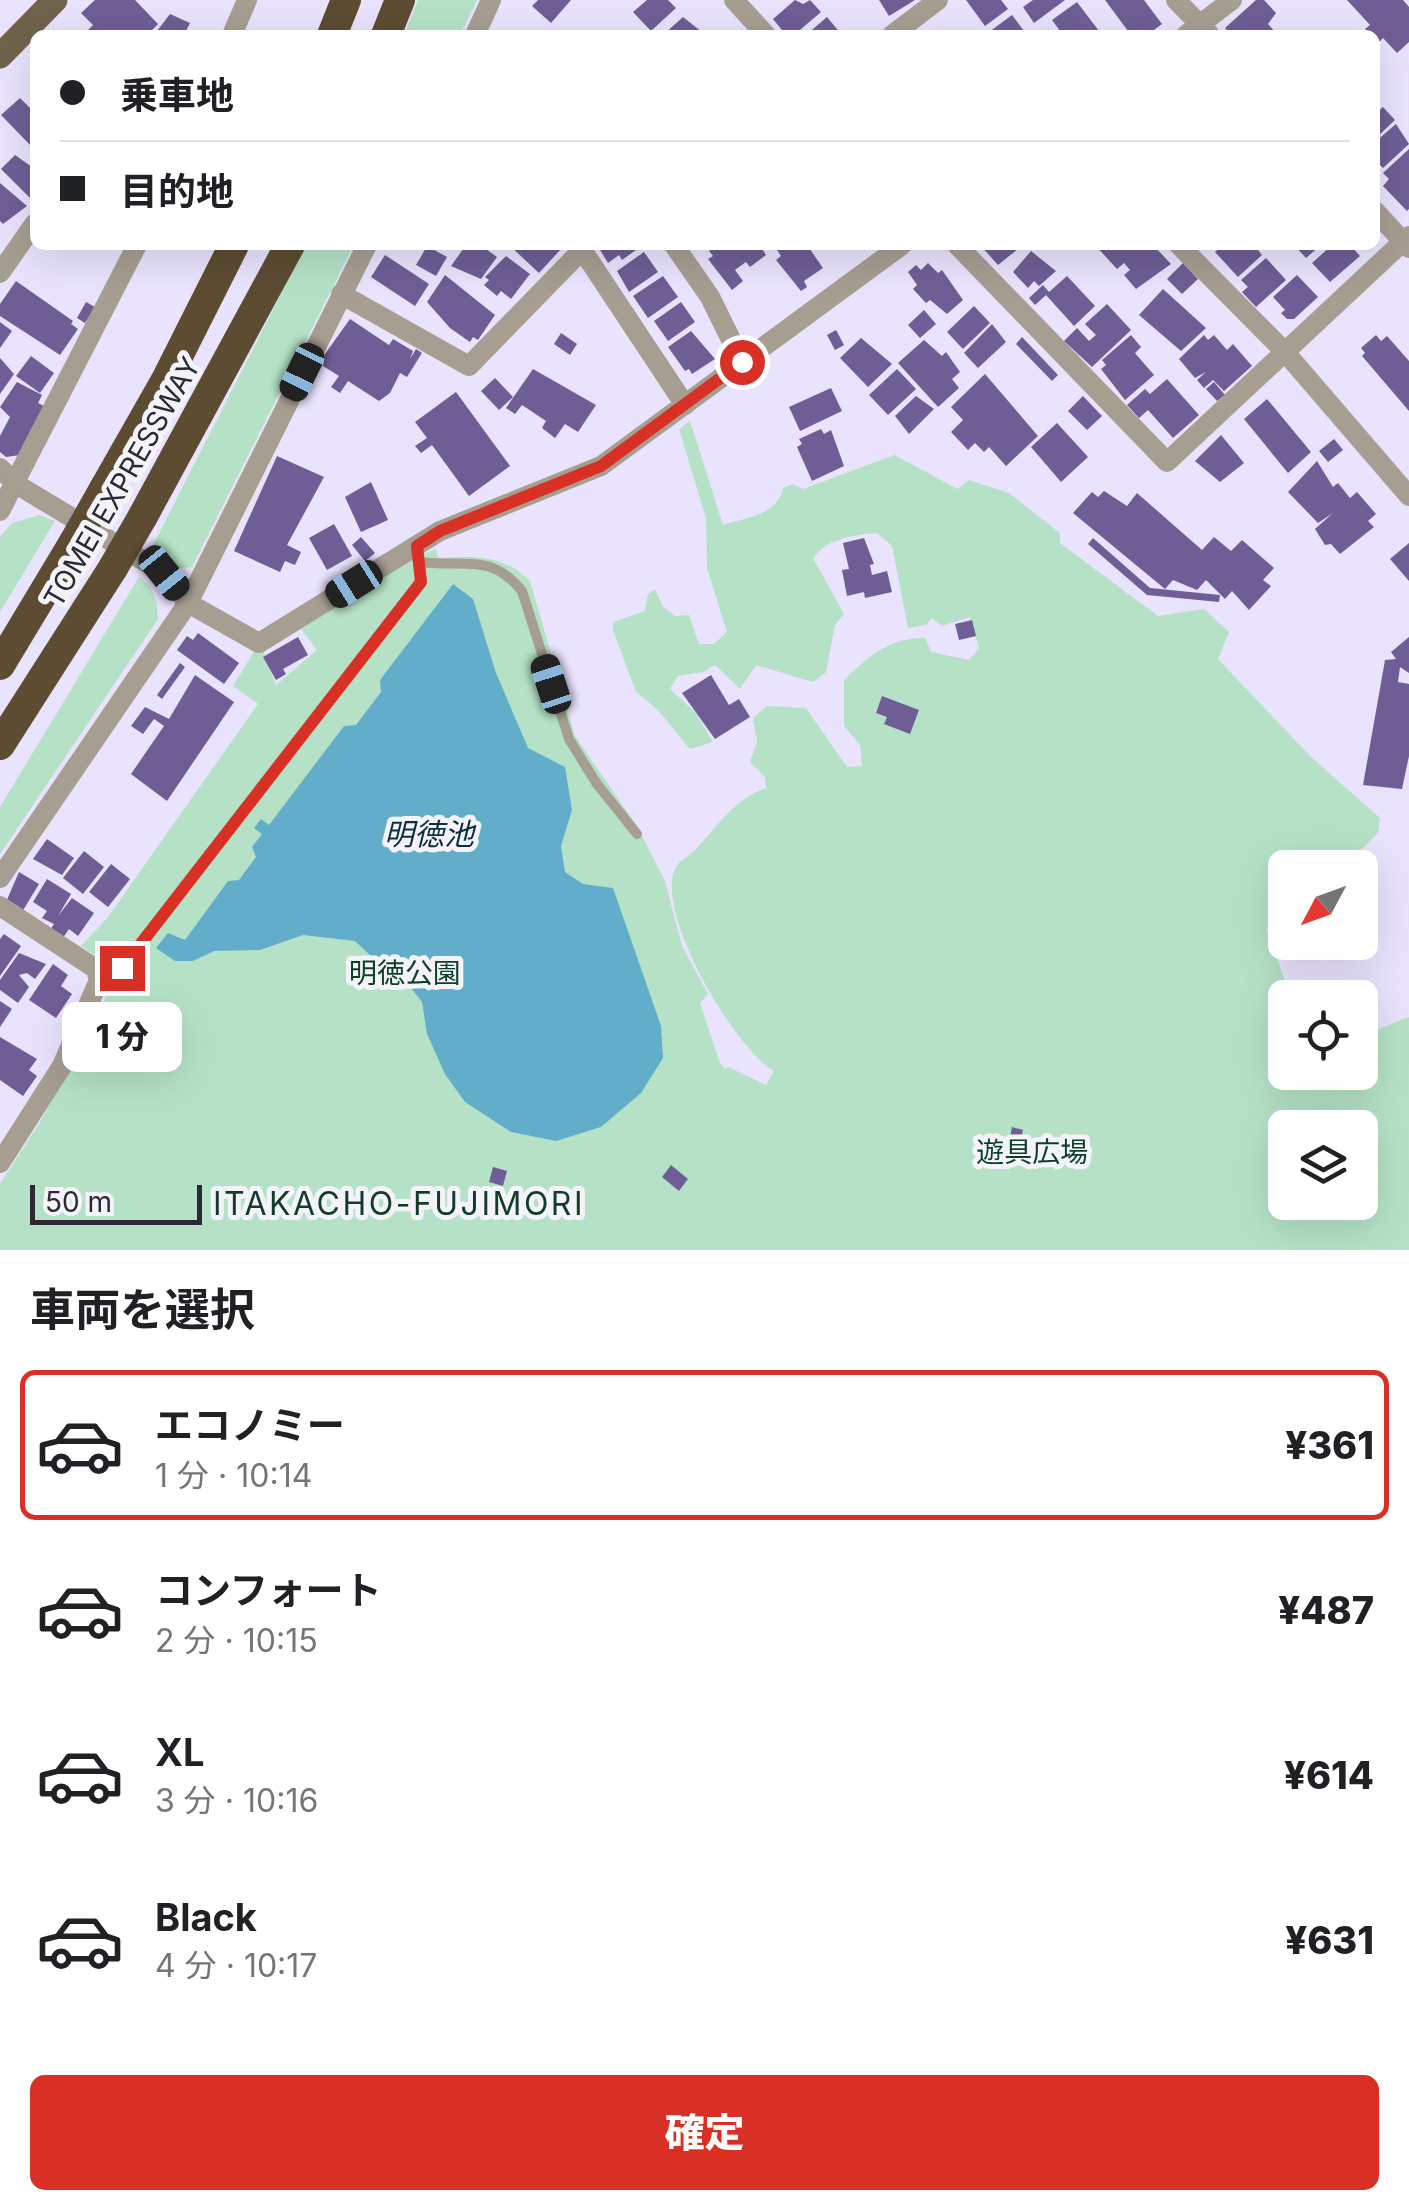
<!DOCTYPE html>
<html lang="ja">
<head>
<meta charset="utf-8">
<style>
	:root { --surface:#fff; --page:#f2f2f2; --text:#202124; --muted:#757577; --line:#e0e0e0; --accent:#d93025 }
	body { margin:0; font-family:Inter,"Noto Sans JP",sans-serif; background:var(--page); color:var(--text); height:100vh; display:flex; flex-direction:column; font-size:38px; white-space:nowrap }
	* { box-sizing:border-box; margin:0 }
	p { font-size:32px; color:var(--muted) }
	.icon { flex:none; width:55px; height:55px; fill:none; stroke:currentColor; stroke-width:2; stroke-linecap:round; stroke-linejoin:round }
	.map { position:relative; height:1250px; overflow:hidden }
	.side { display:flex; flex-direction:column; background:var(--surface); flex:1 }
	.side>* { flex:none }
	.banner { position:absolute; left:30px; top:30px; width:1350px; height:220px; border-radius:15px; box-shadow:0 10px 40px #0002; display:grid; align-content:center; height:220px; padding:0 30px; background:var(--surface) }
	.needle { width:65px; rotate:229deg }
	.controls { position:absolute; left:1268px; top:850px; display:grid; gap:20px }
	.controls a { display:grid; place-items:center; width:110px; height:110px; border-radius:15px; background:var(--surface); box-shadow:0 10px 40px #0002; font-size:50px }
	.scale { position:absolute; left:30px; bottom:25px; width:172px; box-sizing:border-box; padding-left:10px; border:5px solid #2c2935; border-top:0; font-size:28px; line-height:35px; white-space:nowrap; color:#2c2935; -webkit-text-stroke:8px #f5f3fa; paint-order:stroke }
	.end { position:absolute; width:45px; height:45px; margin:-22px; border:12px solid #d93025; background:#fff; box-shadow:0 0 0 5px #fff }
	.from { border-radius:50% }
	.bubble { position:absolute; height:70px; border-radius:15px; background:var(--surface); box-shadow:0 10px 40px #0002; font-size:32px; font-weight:800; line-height:70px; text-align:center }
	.car { position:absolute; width:30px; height:60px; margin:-30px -15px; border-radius:12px; box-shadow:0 0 8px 2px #0007; background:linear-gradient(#222 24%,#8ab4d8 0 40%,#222 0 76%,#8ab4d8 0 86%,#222 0) }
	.banner b { display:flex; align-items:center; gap:35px; height:95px; font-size:38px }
	.banner b+b { border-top:2px solid var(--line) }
	.banner i { width:25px; height:25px; background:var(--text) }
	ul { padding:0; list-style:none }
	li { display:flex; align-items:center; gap:30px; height:150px; margin:0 20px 15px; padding:0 10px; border:5px solid transparent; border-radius:15px }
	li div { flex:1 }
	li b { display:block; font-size:38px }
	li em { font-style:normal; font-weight:800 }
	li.current { border-color:var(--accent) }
	li>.icon { width:90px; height:90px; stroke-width:1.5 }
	h2 { padding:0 30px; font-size:45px; line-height:120px }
	.button { display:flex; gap:20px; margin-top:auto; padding:20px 30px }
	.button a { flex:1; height:115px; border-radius:15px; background:var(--accent); color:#fff; font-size:40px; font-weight:800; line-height:115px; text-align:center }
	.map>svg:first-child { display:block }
	.green { fill:#b5e2c6; fill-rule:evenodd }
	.water { fill:#62adca }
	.building { fill:#6e5e95 }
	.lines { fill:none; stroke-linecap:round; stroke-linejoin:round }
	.service { stroke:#a69e91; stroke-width:10 }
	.minor { stroke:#a69e91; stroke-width:20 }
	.primary { stroke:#70624b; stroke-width:25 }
	.motorway { stroke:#5c4c32; stroke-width:30 }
	.motorway-bridge { stroke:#5c4c32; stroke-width:30 }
	.route { stroke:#d93025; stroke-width:12 }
	.labels { text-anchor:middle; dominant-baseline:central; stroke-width:10; stroke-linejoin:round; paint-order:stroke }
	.street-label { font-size:28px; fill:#2c2935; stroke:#f5f3fa }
	.park-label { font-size:28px; fill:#0a3f27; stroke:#f5f3fa }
	.water-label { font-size:30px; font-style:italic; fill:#0b2f3c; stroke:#f5f3fa }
	.quarter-label { font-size:32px; letter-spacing:2.5px; fill:#113c27; stroke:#f5f3fa }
</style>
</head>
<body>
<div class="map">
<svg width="1409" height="1250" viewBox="0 0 1409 1250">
	<rect width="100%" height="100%" fill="#e9e3fd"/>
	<!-- green -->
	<g class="green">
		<polygon points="418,0 477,0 460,35 404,35"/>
		<polygon points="306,245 354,245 192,567 169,569 149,553"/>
		<path d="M690,421L723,525C745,518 778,515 783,488L793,484L803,489L894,455L958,489L969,480L1009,493L1060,533V543L1158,616L1204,609L1229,632L1218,659L1311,757L1380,818L1378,833L1358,853L1341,851L1333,860L1334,867L1285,868V922L1266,929L1291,997L1285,998V1072H1360V1036L1409,1017V1250H0V1184L40,1122L119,972L81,946L108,917L258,704L233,686L256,648L264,652L276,685L317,650L301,629L410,559L436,549L438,558C474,556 503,554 530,581L575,736L637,826L665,881L682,946L708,994L700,1003L720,1063L725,1069L728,1067L766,1085L774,1071C734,1048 655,913 675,869C678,861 692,854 697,848C718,825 737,797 766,788L765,777L750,762L757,742L753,718L767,706L806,708L847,767L862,766L860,745L844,726V680C868,657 890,637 925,638L931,652L969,660L979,648L970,617L942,626L932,618L926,625L908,628L892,546L877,533C854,535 828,538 813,558L844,614L835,625L826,672L813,682L756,665L740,689L715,665L703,672L678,676L670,689L696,713L713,742L690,749L657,709L636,692L613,630V622L645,611L648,594L655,589L663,607L675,616L689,615L699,644H714L727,632L707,568L706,518L679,429ZM1285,1128H1360V1202H1285Z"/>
		<polygon points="40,515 55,521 0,612 0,537 12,523"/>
		<path d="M139,577C155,587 157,601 158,619L0,854V807Z"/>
	</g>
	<!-- water -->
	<polygon class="water" points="453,584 473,599 496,673 528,748 565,767 572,810 561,846 565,872 583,884 613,888 661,1026 663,1058 641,1093 601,1127 556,1141 511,1132 465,1102 445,1074 427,1034 422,1002 407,983 390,974 355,941 303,935 260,950 214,951 193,961 175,961 156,948 168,933 185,940 228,881 239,880 256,857 252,847 262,834 254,828 261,819 269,825 344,726 356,725 381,692 380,680"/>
	<!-- building -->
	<g class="building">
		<polygon points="95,0 135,0 158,24 147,35 83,35 93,25 81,13"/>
		<polygon points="538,0 571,0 551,23 532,6"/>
		<polygon points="647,0 668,0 676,8 651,31 633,12"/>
		<polygon points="795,0 803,4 810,0 821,12 794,35 786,35 773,19"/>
		<polygon points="879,0 915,0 889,16"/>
		<polygon points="966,0 1001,0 1008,9 985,26"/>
		<polygon points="1033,0 1065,0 1034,23 1023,7"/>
		<polygon points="1105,0 1144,0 1162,24 1147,35 1131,35"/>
		<polygon points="1256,0 1264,0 1276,13 1268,24 1278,35 1231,35 1225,28"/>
		<polygon points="1347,0 1403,0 1409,7 1409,42 1397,53 1383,38 1378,43 1365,29 1370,25"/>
		<polygon points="1077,2 1102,35 1063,35 1052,20"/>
		<polygon points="170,14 190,23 184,35 154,35"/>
		<polygon points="1012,15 1024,31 1019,35 985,35"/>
		<polygon points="683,17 702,32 663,35"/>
		<polygon points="827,17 842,35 806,35"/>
		<polygon points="20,98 35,113 35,150 1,115"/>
		<polygon points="1383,107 1395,120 1375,139 1375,114"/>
		<polygon points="1396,124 1409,144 1383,168 1375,160 1375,142"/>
		<polygon points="1409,149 1409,209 1407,211 1383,186 1389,179 1383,173"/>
		<polygon points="15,155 32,167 33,201 1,169"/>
		<polygon points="0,183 27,206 3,224 0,221"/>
		<polygon points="466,245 489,245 486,249 497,257 481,279 451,266"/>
		<polygon points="509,245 557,245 561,249 539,273"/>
		<polygon points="597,245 643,245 622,260 619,255 608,263"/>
		<polygon points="717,245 768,245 762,249 766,255 750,267 746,262 735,270 743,281 732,290 708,259 713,256 709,251"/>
		<polygon points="774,245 807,245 823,268 804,281 807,287 801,291 776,260 781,256"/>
		<polygon points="980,245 1023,245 998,265"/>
		<polygon points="1095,245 1153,245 1171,264 1136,289 1124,275 1130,270 1124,263 1117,269"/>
		<polygon points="1223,245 1254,245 1262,255 1238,277 1215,252"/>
		<polygon points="1294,245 1321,245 1306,258"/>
		<polygon points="1332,245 1350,245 1360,256 1330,282 1312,263"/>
		<polygon points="427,246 447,257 436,276 416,265"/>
		<polygon points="1031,251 1056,271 1039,286 1034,281 1028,288 1013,272"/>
		<polygon points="644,252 658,272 629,292 617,271"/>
		<polygon points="385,255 429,284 415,306 371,277"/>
		<polygon points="506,256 530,274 511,299 501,291 497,296 484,285 489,280 485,277"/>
		<polygon points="1266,258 1286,280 1256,307 1242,292 1248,287 1241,280"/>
		<polygon points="928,263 938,273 942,270 963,300 947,314 930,300 926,303 913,289 917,285 908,272 916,265 921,270"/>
		<polygon points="1183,263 1198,279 1182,294 1167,279"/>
		<polygon points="445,275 495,315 478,340 473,337 470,342 450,328 427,302"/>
		<polygon points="1297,275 1318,297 1294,319 1287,319 1281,313 1285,310 1273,297"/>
		<polygon points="663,276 678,297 648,318 633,296"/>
		<polygon points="1067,276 1095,306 1074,326 1046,295 1035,305 1029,298 1043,285 1049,292"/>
		<polygon points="16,281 73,321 71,324 78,329 60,355 0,316 0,304"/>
		<polygon points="1163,289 1206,328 1181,351 1139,315"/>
		<polygon points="86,302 95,307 85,323 77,318"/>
		<polygon points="681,302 695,322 668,341 654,321"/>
		<polygon points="1107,304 1131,330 1092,367 1064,341 1077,328 1089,341 1096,335 1085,324"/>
		<polygon points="974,306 990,323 963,349 947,332"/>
		<polygon points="924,310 936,324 920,338 908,325"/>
		<polygon points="350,319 389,345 393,339 413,351 410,359 416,349 422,353 407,377 400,373 390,393 379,401 348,381 340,393 331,387 339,376 323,366 325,354"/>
		<polygon points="0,322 12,331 0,348"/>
		<polygon points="992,324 1006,342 978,368 964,353"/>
		<polygon points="836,330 844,345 835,350 827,335"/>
		<polygon points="691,331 715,359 692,374 689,369 685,371 668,347"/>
		<polygon points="561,333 577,344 570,355 554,344"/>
		<polygon points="1131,335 1141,347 1135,353 1154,375 1125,400 1101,369 1106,365 1102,360"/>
		<polygon points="1204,335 1208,340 1214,335 1227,350 1233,344 1252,366 1224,391 1213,380 1204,388 1197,380 1206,372 1195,378 1179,359"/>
		<polygon points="1376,335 1381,341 1387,336 1409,361 1409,411 1362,356 1365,353 1361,348"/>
		<polygon points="1022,337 1058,375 1052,381 1016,344"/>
		<polygon points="861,338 892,364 868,387 840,358"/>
		<polygon points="924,340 942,356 946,352 960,372 952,379 959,388 938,407 898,363"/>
		<polygon points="31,356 54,373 40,393 16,376"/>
		<polygon points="0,358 14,374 0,394"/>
		<polygon points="533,369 596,405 578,432 565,424 555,438 542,428 546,421 522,405 515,414 506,408"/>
		<polygon points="897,369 916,389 888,415 869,395"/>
		<polygon points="985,374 1038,436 1006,466 989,447 984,452 975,443 968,450 951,432 963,420 951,407"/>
		<polygon points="495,378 513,397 499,410 481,391"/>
		<polygon points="1167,379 1199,415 1173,438 1148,410 1139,418 1127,405 1145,389 1150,394"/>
		<polygon points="17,382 42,395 38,403 46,407 20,455 6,457 0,452 0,436 10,417 0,407"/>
		<polygon points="1214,382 1225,395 1217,401 1206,389"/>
		<polygon points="831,388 842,411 800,431 789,407"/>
		<polygon points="456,392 510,466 469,496 432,445 421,453 415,446 427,438 415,422"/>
		<polygon points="916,396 934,409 909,434 895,416"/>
		<polygon points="1083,396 1102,416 1087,430 1068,411"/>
		<polygon points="1267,399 1311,452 1288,473 1244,419"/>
		<polygon points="1057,423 1088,457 1061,482 1031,447"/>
		<polygon points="821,429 824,434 831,430 844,466 812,481 797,447 802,444 799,439"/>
		<polygon points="1221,435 1244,463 1220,482 1195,461"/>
		<polygon points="1334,439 1343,450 1328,462 1319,451"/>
		<polygon points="277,456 324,477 287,545 301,552 295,565 285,561 280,572 234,551"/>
		<polygon points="1317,461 1333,487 1338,483 1350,498 1357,492 1376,514 1368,521 1374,527 1340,554 1331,544 1325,545 1315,529 1333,513 1318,523 1288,492"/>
		<polygon points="371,482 388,520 361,532 345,497"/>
		<polygon points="1104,491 1127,506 1137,493 1202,550 1214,537 1231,551 1242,540 1274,568 1263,580 1271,586 1249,610 1232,591 1225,599 1206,580 1197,590 1173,580 1165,589 1073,513 1092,492 1098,497"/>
		<polygon points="334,524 352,556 327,570 309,538"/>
		<polygon points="361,537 375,553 365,561 352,545"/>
		<polygon points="864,538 874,564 870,565 872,575 887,571 892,592 865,598 864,592 847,596 842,570 849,569 843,543"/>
		<polygon points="1093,538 1150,588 1220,595 1219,602 1147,595 1088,544"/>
		<polygon points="1409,543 1409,581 1390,559"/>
		<polygon points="972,620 976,636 959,640 955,624"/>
		<polygon points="198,633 239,663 224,684 177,650 187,636 193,640"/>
		<polygon points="298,637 308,655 283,669 286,674 276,680 263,657"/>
		<polygon points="1409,637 1409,673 1400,667 1398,682 1409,684 1409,756 1402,789 1363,785 1385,660 1396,659 1391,652"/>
		<polygon points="180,663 185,667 162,699 157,695"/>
		<polygon points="195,675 234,702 167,801 131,774 164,726 154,719 143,734 131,726 145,707 169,719"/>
		<polygon points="711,675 729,705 739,699 750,717 715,739 682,693"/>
		<polygon points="882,696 919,710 910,734 884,724 887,717 876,713"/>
		<polygon points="47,839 74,858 62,875 33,859"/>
		<polygon points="84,851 104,867 83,894 63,878"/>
		<polygon points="111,864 130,879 108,907 89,892"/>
		<polygon points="19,872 39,884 22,912 6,902"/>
		<polygon points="47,879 71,894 58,916 72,898 94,913 78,936 69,929 62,939 50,930 54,924 42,918 47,911 33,902"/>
		<polygon points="4,934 21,946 0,976 0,939"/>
		<polygon points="19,953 46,964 35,979 27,973 19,975 29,987 18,1003 0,990 0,980"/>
		<polygon points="53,964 68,975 61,986 72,994 56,1018 29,1000"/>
		<polygon points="0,1001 12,1009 0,1027"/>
		<polygon points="0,1037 37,1059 29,1070 37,1076 23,1096 0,1080"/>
		<polygon points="1012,1127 1023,1130 1020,1144 1009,1142"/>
		<polygon points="671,1165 688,1179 679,1191 662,1177"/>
		<polygon points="493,1167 507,1171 503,1186 489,1182"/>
	</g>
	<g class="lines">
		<!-- service -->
		<g class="service">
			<path d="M422,562C465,568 490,552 522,591L569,739L597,784L637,834"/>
			<polyline points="105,956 143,985"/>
			<polyline points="121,969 421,582 417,546"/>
		</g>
		<!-- minor -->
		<g class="minor">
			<polyline points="734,0 766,35"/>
			<polyline points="1176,0 1210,35"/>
			<polyline points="232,35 247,0"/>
			<polyline points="475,35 491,0"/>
			<polyline points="892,35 938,0"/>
			<polyline points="1186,35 1232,0"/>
			<polyline points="1375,211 1409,248"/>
			<polyline points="579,245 685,405"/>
			<polyline points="674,245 710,297 742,362"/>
			<polyline points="957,245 1167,462 1409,236"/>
			<polyline points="1179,245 1285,352 1409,496"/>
			<polyline points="0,273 35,223"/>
			<polyline points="341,294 469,366 582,250"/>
			<polyline points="0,468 16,484 164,573 188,603 259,643 440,531 601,466 902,245"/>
			<polyline points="0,511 137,245"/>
			<polyline points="0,878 188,603 367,245"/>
			<polyline points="0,906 96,969 99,980 62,1066 0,1163"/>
		</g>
		<!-- primary -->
		<polyline class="primary" points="0,56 55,0"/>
		<!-- motorway -->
		<g class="motorway">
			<polyline points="332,35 346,0"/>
			<polyline points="386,35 400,0"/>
			<polyline points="104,489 166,380 234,245"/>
			<polyline points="143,516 290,245"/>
			<polyline points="0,665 74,542"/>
			<polyline points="0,745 113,568"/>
		</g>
		<!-- motorway-bridge -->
		<g class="motorway-bridge">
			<polyline points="74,542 104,489"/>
			<polyline points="113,568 143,516"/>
		</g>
	</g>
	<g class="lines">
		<!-- route -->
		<polyline class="route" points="122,968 421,582 417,546 440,531 601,466 742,362"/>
	</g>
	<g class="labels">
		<!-- street labels -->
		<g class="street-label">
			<text transform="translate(122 482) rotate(-60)">TOMEI EXPRESSWAY</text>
		</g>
		<!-- park labels -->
		<g class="park-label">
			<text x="405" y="973">明徳公園</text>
			<text x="1032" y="1152">遊具広場</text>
		</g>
		<!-- water labels -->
		<g class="water-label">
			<text x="429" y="834">明徳池</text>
		</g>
		<!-- quarter labels -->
		<g class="quarter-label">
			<text x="399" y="1203">ITAKACHO-FUJIMORI</text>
		</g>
	</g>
</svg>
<div class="controls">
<a><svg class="needle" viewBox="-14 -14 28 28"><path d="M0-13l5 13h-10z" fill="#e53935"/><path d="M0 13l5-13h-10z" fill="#757577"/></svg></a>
<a><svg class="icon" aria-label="locate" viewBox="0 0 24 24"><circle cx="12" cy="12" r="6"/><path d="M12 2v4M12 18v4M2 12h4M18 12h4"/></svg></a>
<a><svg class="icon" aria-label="layers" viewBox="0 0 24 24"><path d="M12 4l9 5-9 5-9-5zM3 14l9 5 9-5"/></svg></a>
</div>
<div class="scale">50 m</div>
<i class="end from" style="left:742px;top:362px"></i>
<i class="end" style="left:122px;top:968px"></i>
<div class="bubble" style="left:62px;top:1002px;width:120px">1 分</div>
<i class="car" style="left:302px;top:372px;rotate:206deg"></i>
<i class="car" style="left:164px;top:573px;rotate:141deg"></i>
<i class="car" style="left:354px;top:584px;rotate:238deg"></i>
<i class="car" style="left:551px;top:684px;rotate:342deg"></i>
<div class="banner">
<b><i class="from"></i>乗車地</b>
<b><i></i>目的地</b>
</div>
</div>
<section class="side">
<h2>車両を選択</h2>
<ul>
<li class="current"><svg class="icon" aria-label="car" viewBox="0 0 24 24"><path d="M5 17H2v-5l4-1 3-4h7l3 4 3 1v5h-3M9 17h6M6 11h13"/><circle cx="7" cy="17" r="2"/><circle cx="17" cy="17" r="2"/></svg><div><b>エコノミー</b><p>1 分 · 10:14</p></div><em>¥361</em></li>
<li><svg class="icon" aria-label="car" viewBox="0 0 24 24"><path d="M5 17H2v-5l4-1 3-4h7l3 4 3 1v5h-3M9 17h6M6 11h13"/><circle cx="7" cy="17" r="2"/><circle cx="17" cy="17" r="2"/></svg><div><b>コンフォート</b><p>2 分 · 10:15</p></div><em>¥487</em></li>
<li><svg class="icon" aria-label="car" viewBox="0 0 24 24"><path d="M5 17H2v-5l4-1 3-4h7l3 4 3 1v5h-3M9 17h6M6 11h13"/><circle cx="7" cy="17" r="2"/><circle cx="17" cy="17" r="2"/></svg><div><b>XL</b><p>3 分 · 10:16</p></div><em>¥614</em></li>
<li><svg class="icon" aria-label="car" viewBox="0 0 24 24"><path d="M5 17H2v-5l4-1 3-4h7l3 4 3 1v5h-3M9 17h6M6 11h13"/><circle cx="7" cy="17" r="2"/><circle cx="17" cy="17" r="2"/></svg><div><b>Black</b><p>4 分 · 10:17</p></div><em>¥631</em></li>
</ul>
<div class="button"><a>確定</a></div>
</section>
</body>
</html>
